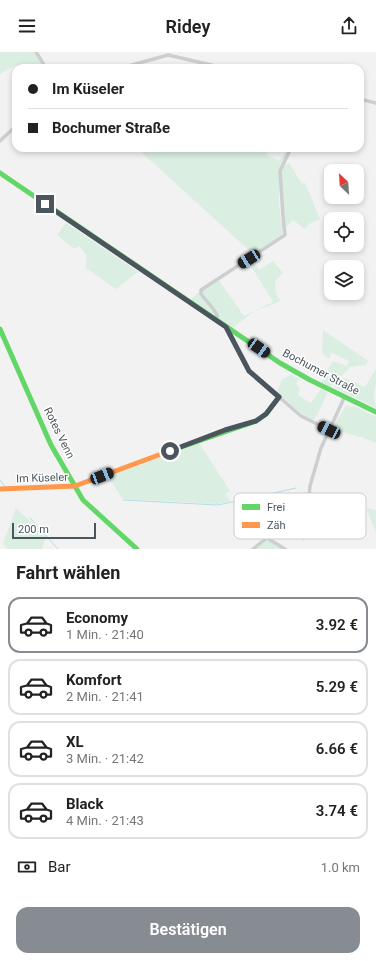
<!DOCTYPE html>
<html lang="de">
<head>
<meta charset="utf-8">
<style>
	:root { --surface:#fff; --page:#f6f6f6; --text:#222; --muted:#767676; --line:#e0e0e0; --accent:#868c91 }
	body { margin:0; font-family:Roboto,sans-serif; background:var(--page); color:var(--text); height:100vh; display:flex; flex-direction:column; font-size:15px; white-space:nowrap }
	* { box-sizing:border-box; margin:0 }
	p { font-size:13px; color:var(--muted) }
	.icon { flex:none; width:22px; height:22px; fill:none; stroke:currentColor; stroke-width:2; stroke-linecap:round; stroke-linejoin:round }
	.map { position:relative; height:497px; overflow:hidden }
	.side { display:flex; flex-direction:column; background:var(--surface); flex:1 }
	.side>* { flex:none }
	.hud { position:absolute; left:12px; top:12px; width:352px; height:88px; border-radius:12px; box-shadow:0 2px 6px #0003; display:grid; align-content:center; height:88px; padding:0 16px; background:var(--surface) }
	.needle { width:26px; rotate:335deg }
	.controls { position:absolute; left:324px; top:112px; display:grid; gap:8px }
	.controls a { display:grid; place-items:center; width:40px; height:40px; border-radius:8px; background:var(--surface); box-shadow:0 2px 6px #0003; font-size:20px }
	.scale { position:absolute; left:12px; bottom:10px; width:84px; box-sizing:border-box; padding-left:4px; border:2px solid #4b555d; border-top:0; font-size:11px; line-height:14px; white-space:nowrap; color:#4b555d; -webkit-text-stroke:3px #fff; paint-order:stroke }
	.end { position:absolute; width:18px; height:18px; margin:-9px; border:5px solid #4b555d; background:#fff; box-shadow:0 0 0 2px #fff }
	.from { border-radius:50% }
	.car { position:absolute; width:12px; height:24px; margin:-12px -6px; border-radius:5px; box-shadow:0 0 3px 1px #0007; background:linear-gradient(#222 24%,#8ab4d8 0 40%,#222 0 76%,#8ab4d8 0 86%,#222 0) }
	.hud b { display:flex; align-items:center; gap:14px; height:38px; font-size:15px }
	.hud b+b { border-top:1px solid var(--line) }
	.hud i { width:10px; height:10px; background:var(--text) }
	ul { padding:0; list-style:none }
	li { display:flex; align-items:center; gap:12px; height:56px; margin:0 8px 6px; padding:0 8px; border:2px solid var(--line); border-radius:12px }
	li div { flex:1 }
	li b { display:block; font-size:15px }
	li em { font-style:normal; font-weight:600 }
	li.active { border-color:var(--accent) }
	li>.icon { width:36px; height:36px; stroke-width:1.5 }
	h2 { padding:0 16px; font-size:18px; line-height:48px }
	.pay { display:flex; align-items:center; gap:10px; height:44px; padding:0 16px; font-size:15px }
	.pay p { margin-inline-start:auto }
	.cta { display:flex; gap:8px; margin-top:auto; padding:8px 16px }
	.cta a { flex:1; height:46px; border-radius:12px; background:var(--accent); color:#fff; font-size:16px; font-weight:600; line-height:46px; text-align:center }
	header { display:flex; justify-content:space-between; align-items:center; height:52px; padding:0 16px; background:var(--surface); font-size:18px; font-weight:600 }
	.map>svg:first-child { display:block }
	.green { fill:#daeee2 }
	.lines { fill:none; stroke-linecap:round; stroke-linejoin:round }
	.stream { stroke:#b3dde8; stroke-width:1 }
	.street { stroke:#ccced0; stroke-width:3.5 }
	.fast { stroke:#63d668; stroke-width:5 }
	.slow { stroke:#ff974d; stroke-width:5 }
	.route { stroke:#4b555d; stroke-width:5 }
	.labels { text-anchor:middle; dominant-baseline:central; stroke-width:3; stroke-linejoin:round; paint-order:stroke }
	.street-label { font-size:11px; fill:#4b555d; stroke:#fff }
	.key { fill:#fff; stroke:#c9ccce; stroke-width:1 }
	.key-label { font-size:11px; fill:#4b555d }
</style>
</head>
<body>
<header><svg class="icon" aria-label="menu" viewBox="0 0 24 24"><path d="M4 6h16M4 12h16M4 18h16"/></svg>Ridey<svg class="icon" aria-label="share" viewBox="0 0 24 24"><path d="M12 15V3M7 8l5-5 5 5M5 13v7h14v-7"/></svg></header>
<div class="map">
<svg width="376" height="497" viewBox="0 0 376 497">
	<rect width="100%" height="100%" fill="#f3f2f2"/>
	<!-- green -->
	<g class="green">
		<path d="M0,0H34L43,13C35,18 24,17 16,13L0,22Z"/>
		<polygon points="141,96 245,96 251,100 252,96 269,96 267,103 279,109 286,99 290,96 279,117 279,153 283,182 253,202 139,98"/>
		<polygon points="289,111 302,132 305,131 320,167 309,172 305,177 293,168 286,175 281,123 283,115"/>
		<path d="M66,171L138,220L116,237L86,216C87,206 87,201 79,194L74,197L57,183Z"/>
		<polygon points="251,207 259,218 273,209 283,221 275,230 276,242 281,249 255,259 232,276 218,267 202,242 202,238 218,227 244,264 273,250 248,209"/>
		<polygon points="199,240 213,259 215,264 190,248"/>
		<polygon points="323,278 368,309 366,313 350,315 330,335 321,330 333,309 347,314 349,309 332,301 330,303 330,307 323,302 322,299"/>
		<polygon points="376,317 376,331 374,344 376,356 333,335 344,326 365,335"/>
		<polygon points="291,323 299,327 296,332 300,336 298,343 311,351 321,337 328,340 315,367 312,368 302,362 277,340 282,327"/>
		<polygon points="346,353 353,355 354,354 376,365 376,391 364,386 332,377"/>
		<polygon points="199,391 230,439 225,442 231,449 218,452 123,447 108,425"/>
		<polygon points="16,456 46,484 42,497 8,497 3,492"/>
		<polygon points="366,456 376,458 376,480"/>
		<polygon points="306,457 309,457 317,480 308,484 309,486 303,489 290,470"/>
		<polygon points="267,488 283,497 256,497"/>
	</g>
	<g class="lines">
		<!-- stream -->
		<g class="stream">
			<polyline points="0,428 5,435"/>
			<polyline points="123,448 218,453 296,436"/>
			<polyline points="30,466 58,497"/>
		</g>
		<!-- street -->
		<g class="street">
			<polyline points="36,0 46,16"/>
			<polyline points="121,16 168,3 224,16"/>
			<polyline points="360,47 376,51"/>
			<polyline points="0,89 16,74"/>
			<polyline points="217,268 217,263 214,258 201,242 201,238 285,183 283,164 280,119 291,96"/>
			<polyline points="227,276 249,319 301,364 329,378"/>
			<polyline points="267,486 285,497"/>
			<polyline points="253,497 308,453 310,434 321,396 345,344"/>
		</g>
		<!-- fast -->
		<g class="fast">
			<polyline points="0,121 280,311 310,328 376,360"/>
			<polyline points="0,277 51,393 83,448 137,497"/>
			<polyline points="164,401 256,369 266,362 279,345"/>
		</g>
		<!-- slow -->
		<polyline class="slow" points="0,437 75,434 164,401"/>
	</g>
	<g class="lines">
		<!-- route -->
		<polyline class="route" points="45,152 226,275 249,319 279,345 266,362 256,369 225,378 170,399"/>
	</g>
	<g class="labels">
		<!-- street labels -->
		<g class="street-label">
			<text transform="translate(321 320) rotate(28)">Bochumer Straße</text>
			<text transform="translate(59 381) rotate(64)">Rotes Venn</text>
			<text transform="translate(42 426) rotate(-2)">Im Küseler</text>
		</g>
	</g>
	<!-- legend -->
	<rect x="234" y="441" width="132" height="46" rx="6" class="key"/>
	<rect x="242" y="452" width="18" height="6" fill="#63d668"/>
	<rect x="242" y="470" width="18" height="6" fill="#ff974d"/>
	<g class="key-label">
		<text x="267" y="459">Frei</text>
		<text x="267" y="477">Zäh</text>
	</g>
</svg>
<div class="controls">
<a><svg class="needle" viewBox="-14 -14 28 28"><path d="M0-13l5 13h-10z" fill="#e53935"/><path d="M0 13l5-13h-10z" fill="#767676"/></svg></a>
<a><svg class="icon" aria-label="locate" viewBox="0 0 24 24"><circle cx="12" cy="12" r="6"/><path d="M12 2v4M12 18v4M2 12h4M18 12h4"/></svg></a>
<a><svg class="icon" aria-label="layers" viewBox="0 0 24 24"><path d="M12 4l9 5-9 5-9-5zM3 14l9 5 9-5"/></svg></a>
</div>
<div class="scale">200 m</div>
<i class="end from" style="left:170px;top:399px"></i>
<i class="end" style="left:45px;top:152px"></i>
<i class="car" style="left:249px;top:207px;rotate:238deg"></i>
<i class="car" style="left:259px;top:296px;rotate:124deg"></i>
<i class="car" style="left:329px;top:378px;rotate:296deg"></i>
<i class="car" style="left:102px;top:424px;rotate:69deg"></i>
<div class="hud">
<b><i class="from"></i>Im Küseler</b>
<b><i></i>Bochumer Straße</b>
</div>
</div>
<section class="side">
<h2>Fahrt wählen</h2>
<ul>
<li class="active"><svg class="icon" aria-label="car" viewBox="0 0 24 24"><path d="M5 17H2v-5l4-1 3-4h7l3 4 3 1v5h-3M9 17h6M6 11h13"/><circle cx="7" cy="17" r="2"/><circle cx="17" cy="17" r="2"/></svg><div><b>Economy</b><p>1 Min. · 21:40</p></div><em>3.92 €</em></li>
<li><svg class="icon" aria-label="car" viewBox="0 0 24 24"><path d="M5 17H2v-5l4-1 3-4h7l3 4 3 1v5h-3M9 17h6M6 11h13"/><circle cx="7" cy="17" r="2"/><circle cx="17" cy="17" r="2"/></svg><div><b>Komfort</b><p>2 Min. · 21:41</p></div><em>5.29 €</em></li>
<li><svg class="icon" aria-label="car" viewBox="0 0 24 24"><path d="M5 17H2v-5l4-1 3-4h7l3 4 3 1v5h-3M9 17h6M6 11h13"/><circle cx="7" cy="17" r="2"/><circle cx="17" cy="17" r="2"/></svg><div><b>XL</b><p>3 Min. · 21:42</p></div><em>6.66 €</em></li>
<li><svg class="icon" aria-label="car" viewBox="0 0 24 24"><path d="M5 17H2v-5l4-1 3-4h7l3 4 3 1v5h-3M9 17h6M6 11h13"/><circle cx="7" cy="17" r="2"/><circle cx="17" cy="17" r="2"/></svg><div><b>Black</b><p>4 Min. · 21:43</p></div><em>3.74 €</em></li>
</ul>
<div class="pay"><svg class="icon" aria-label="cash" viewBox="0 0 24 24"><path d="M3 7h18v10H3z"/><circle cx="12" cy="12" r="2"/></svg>Bar<p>1.0 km</p></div>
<div class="cta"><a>Bestätigen</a></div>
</section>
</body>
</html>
